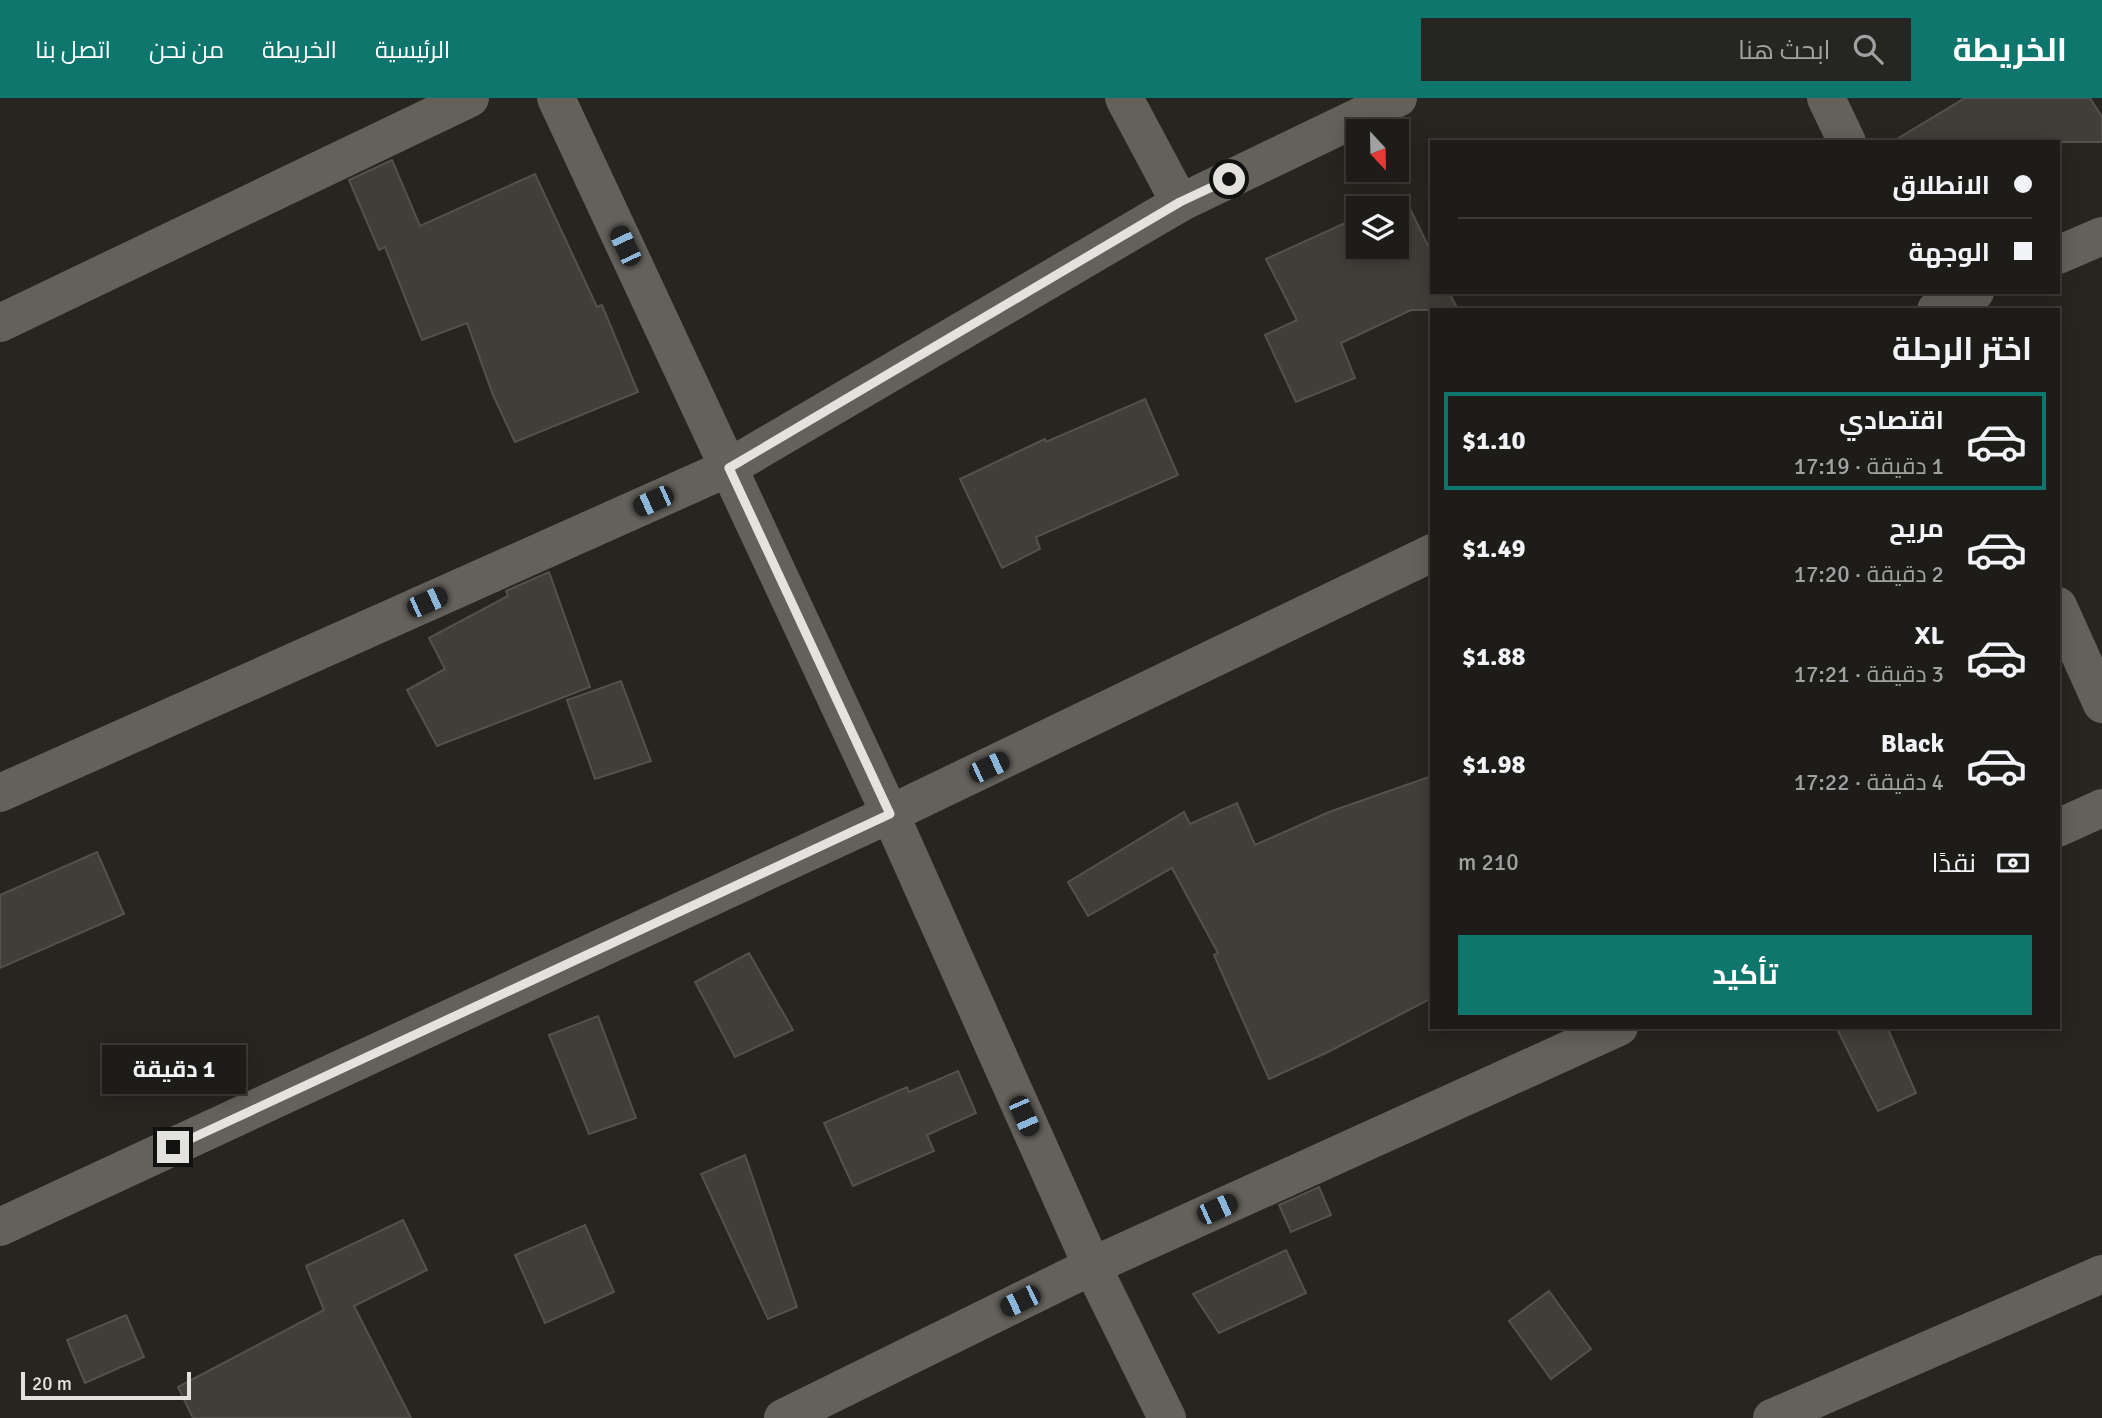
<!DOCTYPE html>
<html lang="ar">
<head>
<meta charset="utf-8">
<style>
	:root { --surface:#1d1c18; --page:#252521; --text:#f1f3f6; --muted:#a0a1a2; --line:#3b3a37; --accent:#0f766e }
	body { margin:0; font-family:Signika,Cairo,sans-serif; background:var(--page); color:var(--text); direction:rtl; height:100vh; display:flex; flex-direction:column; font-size:26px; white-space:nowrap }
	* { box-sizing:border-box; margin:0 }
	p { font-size:23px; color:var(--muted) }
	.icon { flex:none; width:38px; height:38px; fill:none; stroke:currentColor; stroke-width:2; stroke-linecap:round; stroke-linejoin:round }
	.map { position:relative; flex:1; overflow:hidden; direction:ltr }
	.side { position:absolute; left:1430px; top:210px; width:630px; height:721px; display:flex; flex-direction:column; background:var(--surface); border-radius:0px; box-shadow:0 4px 18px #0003,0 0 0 2px var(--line); direction:rtl }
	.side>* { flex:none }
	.banner { position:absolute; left:1430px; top:42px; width:630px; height:154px; border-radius:0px; box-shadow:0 4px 18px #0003,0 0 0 2px var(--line); direction:rtl; display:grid; align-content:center; height:154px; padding:0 28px; background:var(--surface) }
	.needle { width:46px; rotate:158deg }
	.buttons { position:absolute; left:1346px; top:21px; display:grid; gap:14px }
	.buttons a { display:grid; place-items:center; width:63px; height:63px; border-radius:0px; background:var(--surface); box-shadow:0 4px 18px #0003,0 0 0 2px var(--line); font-size:35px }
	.scale { position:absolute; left:21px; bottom:18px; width:170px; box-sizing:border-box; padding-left:7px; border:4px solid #e4e2df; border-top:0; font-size:19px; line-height:24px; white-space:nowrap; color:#e4e2df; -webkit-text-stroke:5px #272520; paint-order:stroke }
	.end { position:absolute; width:32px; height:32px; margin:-16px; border:9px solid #e4e2df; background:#111; box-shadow:0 0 0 4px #111 }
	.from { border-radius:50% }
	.bubble { position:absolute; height:49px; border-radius:0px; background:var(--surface); box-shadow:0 4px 18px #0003,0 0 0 2px var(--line); font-size:23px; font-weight:700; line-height:49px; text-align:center; direction:rtl }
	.car { position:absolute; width:21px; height:42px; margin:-21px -10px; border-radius:9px; box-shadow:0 0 5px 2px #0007; background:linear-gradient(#222 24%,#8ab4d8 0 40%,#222 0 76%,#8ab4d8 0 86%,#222 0) }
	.banner b { display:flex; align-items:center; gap:24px; height:66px; font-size:26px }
	.banner b+b { border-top:2px solid var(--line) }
	.banner i { width:18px; height:18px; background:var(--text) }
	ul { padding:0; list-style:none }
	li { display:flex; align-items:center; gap:21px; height:98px; margin:0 14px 10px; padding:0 14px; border:4px solid transparent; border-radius:0px }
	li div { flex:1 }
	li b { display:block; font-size:26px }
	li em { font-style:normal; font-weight:700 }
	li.on { border-color:var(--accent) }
	li>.icon { width:63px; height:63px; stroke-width:1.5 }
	h2 { padding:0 28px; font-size:32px; line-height:84px }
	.pay { display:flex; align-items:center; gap:18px; height:77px; padding:0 28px; font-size:26px }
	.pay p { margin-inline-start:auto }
	.action { display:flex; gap:14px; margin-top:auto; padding:14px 28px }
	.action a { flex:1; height:80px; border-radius:0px; background:var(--accent); color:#fff; font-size:28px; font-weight:700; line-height:80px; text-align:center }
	header { display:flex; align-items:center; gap:42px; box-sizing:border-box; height:98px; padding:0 35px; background:var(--accent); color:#fff }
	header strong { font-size:33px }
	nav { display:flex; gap:38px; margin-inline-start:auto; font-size:24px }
	.search { width:490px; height:63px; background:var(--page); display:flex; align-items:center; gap:18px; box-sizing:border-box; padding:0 24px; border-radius:0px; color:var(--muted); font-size:26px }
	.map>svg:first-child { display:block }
	.building { fill:#413e39; stroke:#53514c; stroke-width:2 }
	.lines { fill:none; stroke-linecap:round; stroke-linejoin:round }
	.minor { stroke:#64615b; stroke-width:38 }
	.route { stroke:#e4e2df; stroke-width:9 }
</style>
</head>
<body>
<header>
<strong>الخريطة</strong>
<div class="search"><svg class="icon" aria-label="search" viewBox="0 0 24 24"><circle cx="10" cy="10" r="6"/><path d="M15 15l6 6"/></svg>ابحث هنا</div>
<nav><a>الرئيسية</a><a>الخريطة</a><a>من نحن</a><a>اتصل بنا</a></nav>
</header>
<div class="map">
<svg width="2102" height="1320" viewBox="0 0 2102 1320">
	<rect width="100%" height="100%" fill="#272520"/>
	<!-- building -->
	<g class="building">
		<polygon points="1965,0 2090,0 2102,19 2102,44 1892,44"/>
		<polygon points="392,62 420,128 535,76 597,209 602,207 638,294 515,344 493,297 467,225 422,242 385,149 379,152 349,82"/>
		<polygon points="1404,98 1432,156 1432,194 1449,194 1458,212 1411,212 1341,245 1355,280 1296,304 1265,237 1297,222 1266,161 1358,119 1358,149 1396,149 1396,110 1377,110"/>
		<polygon points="1145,301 1178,377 1036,439 1040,451 1002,470 960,381 1045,341 1046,344"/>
		<polygon points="549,474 590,589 437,648 407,592 445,571 429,540 508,498 506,493"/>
		<polygon points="621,583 651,663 595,681 567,602"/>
		<polygon points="1432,678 1432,900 1328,954 1269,981 1214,857 1218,855 1172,770 1088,818 1068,784 1184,714 1190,726 1237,705 1255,747 1329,714"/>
		<polygon points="97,754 124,816 0,870 0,797"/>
		<polygon points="749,855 793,932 735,959 695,884"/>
		<polygon points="598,918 636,1020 589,1036 549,937"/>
		<polygon points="1836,929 1887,929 1916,995 1878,1013"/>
		<polygon points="958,973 976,1015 927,1037 934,1053 853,1088 824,1025 907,989 909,994"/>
		<polygon points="745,1057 797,1209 768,1221 701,1076"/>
		<polygon points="1319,1089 1331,1117 1291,1134 1279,1107"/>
		<polygon points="403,1122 427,1172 354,1208 411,1320 193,1320 178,1289 324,1212 306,1168"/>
		<polygon points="585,1127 614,1194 545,1225 515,1157"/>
		<polygon points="1286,1152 1306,1195 1219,1235 1193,1196"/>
		<polygon points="1549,1193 1591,1251 1551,1281 1509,1223"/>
		<polygon points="126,1217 144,1259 85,1285 67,1242"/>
	</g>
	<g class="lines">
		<!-- minor -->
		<g class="minor">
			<polyline points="556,0 890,716 1092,1168 1167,1320"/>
			<polyline points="1124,0 1180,105"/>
			<polyline points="1826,0 1847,44"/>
			<polyline points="2058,157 2102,138"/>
			<polyline points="1936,212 1975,194"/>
			<polyline points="0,225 470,0"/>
			<polyline points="2058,508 2102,606"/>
			<polyline points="0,695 728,370 1180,105 1398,0"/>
			<polyline points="2058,730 2102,710"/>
			<polyline points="0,1129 890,716 1432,455"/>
			<polyline points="783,1320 1092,1168 1619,929"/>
			<polyline points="1772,1320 2102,1176"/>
		</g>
	</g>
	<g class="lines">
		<!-- route -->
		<polyline class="route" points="173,1049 890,716 729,370 1180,104 1229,81"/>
	</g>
</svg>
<div class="buttons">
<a><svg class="needle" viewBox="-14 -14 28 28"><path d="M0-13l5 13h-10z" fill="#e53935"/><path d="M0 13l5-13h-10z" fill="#a0a1a2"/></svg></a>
<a><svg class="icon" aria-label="layers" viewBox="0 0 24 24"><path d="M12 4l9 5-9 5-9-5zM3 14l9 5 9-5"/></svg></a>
</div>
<div class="scale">20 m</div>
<i class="end from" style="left:1229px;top:81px"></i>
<i class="end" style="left:173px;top:1049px"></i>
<div class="bubble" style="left:102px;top:947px;width:144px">1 دقيقة</div>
<i class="car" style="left:625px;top:148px;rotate:335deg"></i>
<i class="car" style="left:653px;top:403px;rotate:246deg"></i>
<i class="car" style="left:427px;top:504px;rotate:66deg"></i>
<i class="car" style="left:989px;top:669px;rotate:65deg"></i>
<i class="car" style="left:1024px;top:1018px;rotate:156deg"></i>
<i class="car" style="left:1217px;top:1111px;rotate:66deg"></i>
<i class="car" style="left:1020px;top:1203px;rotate:244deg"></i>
<div class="banner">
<b><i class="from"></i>الانطلاق</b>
<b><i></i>الوجهة</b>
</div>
<section class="side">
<h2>اختر الرحلة</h2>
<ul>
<li class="on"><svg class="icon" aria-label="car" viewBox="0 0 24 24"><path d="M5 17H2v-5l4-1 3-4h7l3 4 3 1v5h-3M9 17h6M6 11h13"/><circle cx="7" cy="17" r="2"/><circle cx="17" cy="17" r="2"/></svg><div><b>اقتصادي</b><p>1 دقيقة · 17:19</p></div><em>$1.10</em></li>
<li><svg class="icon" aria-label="car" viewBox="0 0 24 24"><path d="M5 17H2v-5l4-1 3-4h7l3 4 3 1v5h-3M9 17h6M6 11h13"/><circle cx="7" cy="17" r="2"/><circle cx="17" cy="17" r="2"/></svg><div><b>مريح</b><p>2 دقيقة · 17:20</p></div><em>$1.49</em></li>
<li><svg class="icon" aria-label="car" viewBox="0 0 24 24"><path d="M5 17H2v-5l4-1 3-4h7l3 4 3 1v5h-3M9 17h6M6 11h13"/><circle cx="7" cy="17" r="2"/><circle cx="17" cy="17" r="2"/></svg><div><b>XL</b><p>3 دقيقة · 17:21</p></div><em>$1.88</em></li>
<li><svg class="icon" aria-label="car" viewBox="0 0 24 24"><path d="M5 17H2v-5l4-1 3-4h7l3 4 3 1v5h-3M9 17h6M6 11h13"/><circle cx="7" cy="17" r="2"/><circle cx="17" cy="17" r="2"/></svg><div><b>Black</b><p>4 دقيقة · 17:22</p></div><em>$1.98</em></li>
</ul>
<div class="pay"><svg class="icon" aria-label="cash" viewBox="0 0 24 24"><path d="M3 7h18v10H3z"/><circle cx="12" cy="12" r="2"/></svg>نقدًا<p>210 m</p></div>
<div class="action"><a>تأكيد</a></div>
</section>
</div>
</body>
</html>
